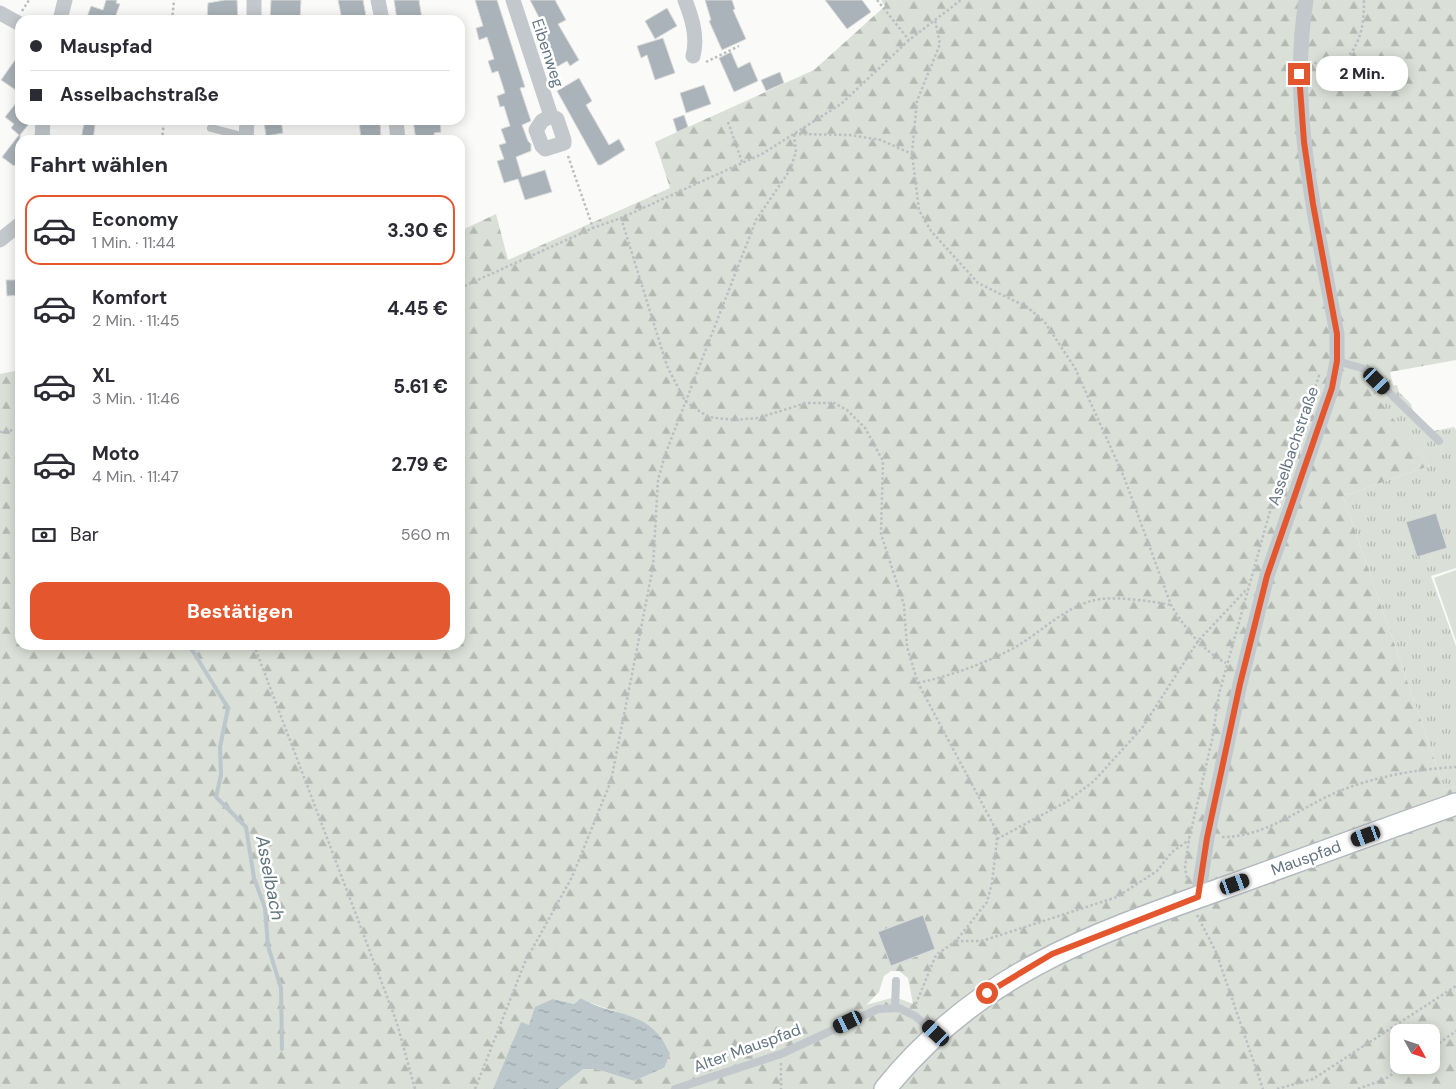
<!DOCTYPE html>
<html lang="de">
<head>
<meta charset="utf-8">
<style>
	:root { --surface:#fff; --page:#f7f7f7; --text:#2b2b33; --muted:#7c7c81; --line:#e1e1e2; --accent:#e4572e }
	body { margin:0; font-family:"DM Sans",sans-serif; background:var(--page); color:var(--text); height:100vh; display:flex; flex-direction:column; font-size:19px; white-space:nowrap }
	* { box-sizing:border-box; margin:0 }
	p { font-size:16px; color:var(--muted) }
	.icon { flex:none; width:28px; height:28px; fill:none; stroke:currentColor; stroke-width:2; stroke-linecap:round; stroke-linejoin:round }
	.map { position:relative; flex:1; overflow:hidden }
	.panel { position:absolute; left:15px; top:135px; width:450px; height:515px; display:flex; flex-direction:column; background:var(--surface); border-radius:15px; box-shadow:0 2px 12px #0003 }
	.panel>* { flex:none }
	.hud { position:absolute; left:15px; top:15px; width:450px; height:110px; border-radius:15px; box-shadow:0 2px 12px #0003; display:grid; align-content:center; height:110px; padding:0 15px; background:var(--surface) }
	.needle { width:32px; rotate:130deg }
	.tools { position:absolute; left:1390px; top:1024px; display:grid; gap:10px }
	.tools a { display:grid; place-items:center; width:50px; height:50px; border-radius:10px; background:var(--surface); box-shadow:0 2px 12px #0003; font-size:25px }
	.end { position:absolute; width:22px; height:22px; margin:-11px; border:6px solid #e4572e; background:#fff; box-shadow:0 0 0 2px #fff }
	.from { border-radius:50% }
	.bubble { position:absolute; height:35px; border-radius:15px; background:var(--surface); box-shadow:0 2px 12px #0003; font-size:16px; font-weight:800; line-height:35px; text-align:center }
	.car { position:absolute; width:15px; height:30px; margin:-15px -8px; border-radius:6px; box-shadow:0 0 4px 1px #0007; background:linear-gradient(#222 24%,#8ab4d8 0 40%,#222 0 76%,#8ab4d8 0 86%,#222 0) }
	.hud b { display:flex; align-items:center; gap:18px; height:48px; font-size:19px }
	.hud b+b { border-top:1px solid var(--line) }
	.hud i { width:12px; height:12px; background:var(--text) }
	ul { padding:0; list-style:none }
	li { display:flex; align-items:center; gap:15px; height:70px; margin:0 10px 8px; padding:0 5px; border:2px solid transparent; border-radius:15px }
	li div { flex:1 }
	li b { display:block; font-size:19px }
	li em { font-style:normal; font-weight:800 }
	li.current { border-color:var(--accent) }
	li>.icon { width:45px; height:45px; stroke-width:1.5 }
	h2 { padding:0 15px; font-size:22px; line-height:60px }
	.pay { display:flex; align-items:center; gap:12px; height:55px; padding:0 15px; font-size:19px }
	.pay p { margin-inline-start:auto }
	.button { display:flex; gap:10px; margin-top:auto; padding:10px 15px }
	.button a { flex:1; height:58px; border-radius:15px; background:var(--accent); color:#fff; font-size:20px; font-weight:800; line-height:58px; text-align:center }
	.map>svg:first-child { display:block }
	.grass { fill:url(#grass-tufts) }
	.forest { fill:url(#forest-firs); fill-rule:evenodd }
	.pitch { fill:#dadfd7 }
	.water { fill:url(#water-ripples) }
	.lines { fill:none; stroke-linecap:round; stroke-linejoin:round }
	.stream { stroke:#bbc7cb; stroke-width:4 }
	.building { fill:#aab3b9; stroke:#dcdcda }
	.secondary-casing { stroke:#b3babf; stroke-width:24 }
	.path { stroke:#bbbfc2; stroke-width:2.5; stroke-dasharray:2.5 2.5; stroke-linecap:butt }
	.lane { stroke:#c3c8cc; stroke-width:8 }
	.street { stroke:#c3c8cc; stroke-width:15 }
	.secondary { stroke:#fff; stroke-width:21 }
	.route { stroke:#e4572e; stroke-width:6 }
	.labels { text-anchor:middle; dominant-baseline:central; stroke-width:5; stroke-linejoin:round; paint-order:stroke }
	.street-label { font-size:16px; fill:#657683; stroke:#fff }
	.water-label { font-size:18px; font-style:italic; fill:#60757c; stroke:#fff }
</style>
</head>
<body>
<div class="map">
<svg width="1456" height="1089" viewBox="0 0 1456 1089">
	<defs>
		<pattern id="grass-tufts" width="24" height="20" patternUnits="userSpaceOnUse" patternTransform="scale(1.25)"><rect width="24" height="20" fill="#dadfd7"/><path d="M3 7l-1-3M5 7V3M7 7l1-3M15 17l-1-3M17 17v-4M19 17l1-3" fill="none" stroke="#b4b9b4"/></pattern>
		<pattern id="forest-firs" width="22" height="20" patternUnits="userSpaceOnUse" patternTransform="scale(1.25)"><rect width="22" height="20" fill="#dadfd7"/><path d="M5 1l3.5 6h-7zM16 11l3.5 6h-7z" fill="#b4b9b4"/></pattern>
		<pattern id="water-ripples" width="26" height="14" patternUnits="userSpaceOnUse" patternTransform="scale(1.25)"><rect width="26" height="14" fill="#bbc7cb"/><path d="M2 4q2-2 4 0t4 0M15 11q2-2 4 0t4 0" fill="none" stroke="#9ca6aa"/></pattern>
	</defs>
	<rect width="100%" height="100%" fill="#fafaf8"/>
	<!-- grass -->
	<polygon class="grass" points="1389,371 1392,386 1397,385 1399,392 1411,404 1413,412 1434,432 1454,428 1456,430 1456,568 1431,576 1456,646 1456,786 1445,790 1343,496 1429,466 1371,391"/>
	<!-- forest -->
	<path class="forest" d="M881,0H1456V360L1390,372L1393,385H1397L1399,392L1411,404L1413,412L1434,431L1454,427L1456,430L1454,428L1434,432L1413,412L1411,404L1399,392L1397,385L1392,386L1389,372L1372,391L1429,466L1343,496L1445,790L1456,786V1089H558L582,1069H596L634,1081L664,1068L634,1018L588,1002L581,998L574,1004L553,999L529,1025L521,1023L493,1089H0V374L20,370V645H460V231L496,214L508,260L670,188L655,142L814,70L885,6ZM891,971H899L908,978L913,1004L895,997L866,1005L879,992L884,976ZM1399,1032H1431V1065H1399Z"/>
	<!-- pitch -->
	<polygon class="pitch" points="1456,570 1456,641 1434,578"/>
	<!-- water -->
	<path class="water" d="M581,998C603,1013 636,1011 655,1031C662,1037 666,1046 670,1054L664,1068L634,1081L596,1069H583L558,1089H493L521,1022L529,1025L535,1007L553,999L574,1004Z"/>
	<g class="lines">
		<!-- stream -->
		<polyline class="stream" points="189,645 228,708 220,747 221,775 216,797 246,827 254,878 265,908 268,946 281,988 282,1049"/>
	</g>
	<!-- building -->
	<g class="building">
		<polygon points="106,0 117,0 116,3 120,4 116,15 125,20 86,20 91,6 103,10"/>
		<polygon points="225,0 237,0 238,20 207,20 208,3"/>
		<polygon points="271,0 301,0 300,20 270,20"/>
		<polygon points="338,0 363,0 366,16 342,20"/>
		<polygon points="394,0 419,0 422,19 397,20"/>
		<polygon points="475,0 497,0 525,87 520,88 531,121 522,125 528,141 531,144 531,151 516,157 522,177 545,170 552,192 525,200 518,179 504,183 497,161 504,159 499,145 506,143 501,129 510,126 504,106 500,107 497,96 505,93 498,71 492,73 488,61 494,59 487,37 479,40 476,28 483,26"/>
		<polygon points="530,0 555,0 566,20 558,24 579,60 570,66 567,61 555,68 539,35 546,31"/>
		<polygon points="705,0 732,0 735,9 733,10 746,39 722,50 709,21 711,20"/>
		<polygon points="825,0 862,0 871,12 847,29"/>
		<polygon points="667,8 677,26 655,39 645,21"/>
		<polygon points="663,38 675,73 655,80 647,55 641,58 637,46"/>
		<polygon points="731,52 738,68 750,62 758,81 734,92 719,58"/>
		<polygon points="20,53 20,93 1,80"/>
		<polygon points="780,72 784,83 766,91 761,80"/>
		<polygon points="579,78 592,101 586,105 609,145 619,139 625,150 601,165 598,165 557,91"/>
		<polygon points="704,85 711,104 686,113 680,93"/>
		<polygon points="20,98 20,120 32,120 20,135 20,159 14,166 2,157 19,135 11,128 14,124 5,117"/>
		<polygon points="684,115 688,127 677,132 673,119"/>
		<polygon points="276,120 281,120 283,133 266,136 264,122"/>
		<polygon points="359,120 380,120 381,140 361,140"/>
		<polygon points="413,120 440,121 441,132 434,133 435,140 416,140"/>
		<polygon points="84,123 95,125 93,140 81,140"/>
		<polygon points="6,280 20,280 20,295 7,296"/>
		<polygon points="1436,513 1447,548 1417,557 1406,522"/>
		<polygon points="923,915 935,949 891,966 878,932"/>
	</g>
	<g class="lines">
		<defs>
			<path id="secondary" d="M885,1089C981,970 1097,933 1235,884C1309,857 1382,830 1456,804"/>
		</defs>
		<!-- secondary casing -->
		<use href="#secondary" class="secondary-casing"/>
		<!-- path -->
		<g class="path">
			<polyline points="877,0 909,40"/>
			<polyline points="22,11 29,0"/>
			<polyline points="172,20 174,0"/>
			<polyline points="706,62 739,46"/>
			<path d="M1314,63L1342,64C1361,44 1364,26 1364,0"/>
			<polyline points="728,122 742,162"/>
			<path d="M794,134L850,135L881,140L912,154L919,210L931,231L978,283L1027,307L1044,321L1075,368L1124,477L1171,605C1184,627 1203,651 1226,663"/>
			<polyline points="162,140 164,120"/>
			<polyline points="912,153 917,101 940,44 935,20"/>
			<polyline points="568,156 593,228"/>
			<polyline points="621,218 667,366 685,401 708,417 734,420 758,418 806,403 834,403 847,410 865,428 883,461 881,534 904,605 907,647 918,683 993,824 997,839 992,883 987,902 956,941 936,955 915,1006"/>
			<polyline points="460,288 593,228 621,218 762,154 841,104 909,40 961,0"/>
			<polyline points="0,432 20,429"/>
			<polyline points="254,645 397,1023 415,1089"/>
			<path d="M918,683C950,676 983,664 1012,649C1039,634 1061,610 1091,601C1109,595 1152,601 1171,605"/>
			<path d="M1222,837C1266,837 1298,809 1337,792C1373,777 1417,769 1456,767"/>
			<polyline points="997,839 1066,802 1094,781 1142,728 1198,641 1246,590"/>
			<polyline points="1187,878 1185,867 1189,839 1212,740 1219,694 1272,504 1282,482 1320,373"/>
			<polyline points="1197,915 1216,952 1263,1089"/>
			<polyline points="956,941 982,941 1117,897 1157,871 1172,852 1189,840"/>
			<polyline points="1431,1049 1456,1031"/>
			<polyline points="781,1063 781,1089"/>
			<polyline points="475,1089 525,962 572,877 611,781 653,567 658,480 665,455 756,220 790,170 796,152 794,134"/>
			<polyline points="1277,1089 1313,1079 1456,986"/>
			<polyline points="1358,1089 1385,1079 1406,1065"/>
		</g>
		<!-- lane -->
		<g class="lane">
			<polyline points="211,128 246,137"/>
			<polyline points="1337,361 1365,369 1439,441"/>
			<polyline points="895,1007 896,981"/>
			<polyline points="675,1089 781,1054 878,1009 899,1008 915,1016 935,1033"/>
		</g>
		<!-- street -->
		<g class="street">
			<polyline points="378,0 382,20"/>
			<polyline points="513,0 551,116 557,119 564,140 564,143 545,149 542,146 536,130 542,121 551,116"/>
			<path d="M685,0C692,18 698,37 693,56"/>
			<polyline points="0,13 20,24"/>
			<polyline points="60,20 65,0"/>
			<polyline points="254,20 254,0"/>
			<polyline points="396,120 398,140"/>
			<polyline points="42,140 43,120"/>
			<polyline points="246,140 247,120"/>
			<polyline points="0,240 20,224"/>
			<path d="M1198,897L1207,838L1240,684L1267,576L1332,388L1337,361V334C1317,224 1288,111 1306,0"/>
		</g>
		<!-- secondary -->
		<use href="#secondary" class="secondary"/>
	</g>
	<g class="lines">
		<!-- route -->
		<polyline class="route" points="987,993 1052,954 1198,897 1207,838 1240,684 1267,576 1332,388 1337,361 1337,334 1313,204 1304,142 1299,74"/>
	</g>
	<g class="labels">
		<!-- street labels -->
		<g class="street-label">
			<text transform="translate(548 53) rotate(72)">Eibenweg</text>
			<text transform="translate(1293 446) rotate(-71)">Asselbachstraße</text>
			<text transform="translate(1306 858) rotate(-20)">Mauspfad</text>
			<text transform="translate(747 1048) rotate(-20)">Alter Mauspfad</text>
		</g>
		<!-- water labels -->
		<g class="water-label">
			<text transform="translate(270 878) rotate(79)">Asselbach</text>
		</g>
	</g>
</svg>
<div class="tools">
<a><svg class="needle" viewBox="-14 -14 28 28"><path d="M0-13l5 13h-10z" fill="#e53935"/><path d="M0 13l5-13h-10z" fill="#7c7c81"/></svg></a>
</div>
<i class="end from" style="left:987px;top:993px"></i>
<i class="end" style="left:1299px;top:74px"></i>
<div class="bubble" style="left:1316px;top:56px;width:92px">2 Min.</div>
<i class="car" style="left:1377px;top:381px;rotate:135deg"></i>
<i class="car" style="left:1366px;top:836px;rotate:250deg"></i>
<i class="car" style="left:1235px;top:884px;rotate:70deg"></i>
<i class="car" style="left:848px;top:1022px;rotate:244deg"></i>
<i class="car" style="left:936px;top:1033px;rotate:313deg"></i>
<div class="hud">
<b><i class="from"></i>Mauspfad</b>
<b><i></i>Asselbachstraße</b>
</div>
<section class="panel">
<h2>Fahrt wählen</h2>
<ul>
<li class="current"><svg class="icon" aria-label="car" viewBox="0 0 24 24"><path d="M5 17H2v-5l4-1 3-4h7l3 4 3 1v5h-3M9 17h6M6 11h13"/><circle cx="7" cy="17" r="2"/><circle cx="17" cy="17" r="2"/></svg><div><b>Economy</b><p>1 Min. · 11:44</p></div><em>3.30 €</em></li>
<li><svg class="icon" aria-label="car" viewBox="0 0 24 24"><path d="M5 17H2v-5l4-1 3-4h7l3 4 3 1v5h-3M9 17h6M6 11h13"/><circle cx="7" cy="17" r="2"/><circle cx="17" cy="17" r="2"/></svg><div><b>Komfort</b><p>2 Min. · 11:45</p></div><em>4.45 €</em></li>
<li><svg class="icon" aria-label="car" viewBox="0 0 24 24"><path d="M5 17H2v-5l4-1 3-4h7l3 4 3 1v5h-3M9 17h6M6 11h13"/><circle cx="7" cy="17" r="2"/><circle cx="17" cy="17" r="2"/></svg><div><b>XL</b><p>3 Min. · 11:46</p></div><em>5.61 €</em></li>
<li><svg class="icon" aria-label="car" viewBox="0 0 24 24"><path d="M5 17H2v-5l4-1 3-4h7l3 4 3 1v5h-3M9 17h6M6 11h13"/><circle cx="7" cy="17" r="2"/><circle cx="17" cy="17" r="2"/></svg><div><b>Moto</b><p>4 Min. · 11:47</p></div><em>2.79 €</em></li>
</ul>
<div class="pay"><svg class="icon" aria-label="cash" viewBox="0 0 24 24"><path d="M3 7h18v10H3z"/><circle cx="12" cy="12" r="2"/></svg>Bar<p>560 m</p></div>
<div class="button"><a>Bestätigen</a></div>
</section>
</div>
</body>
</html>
